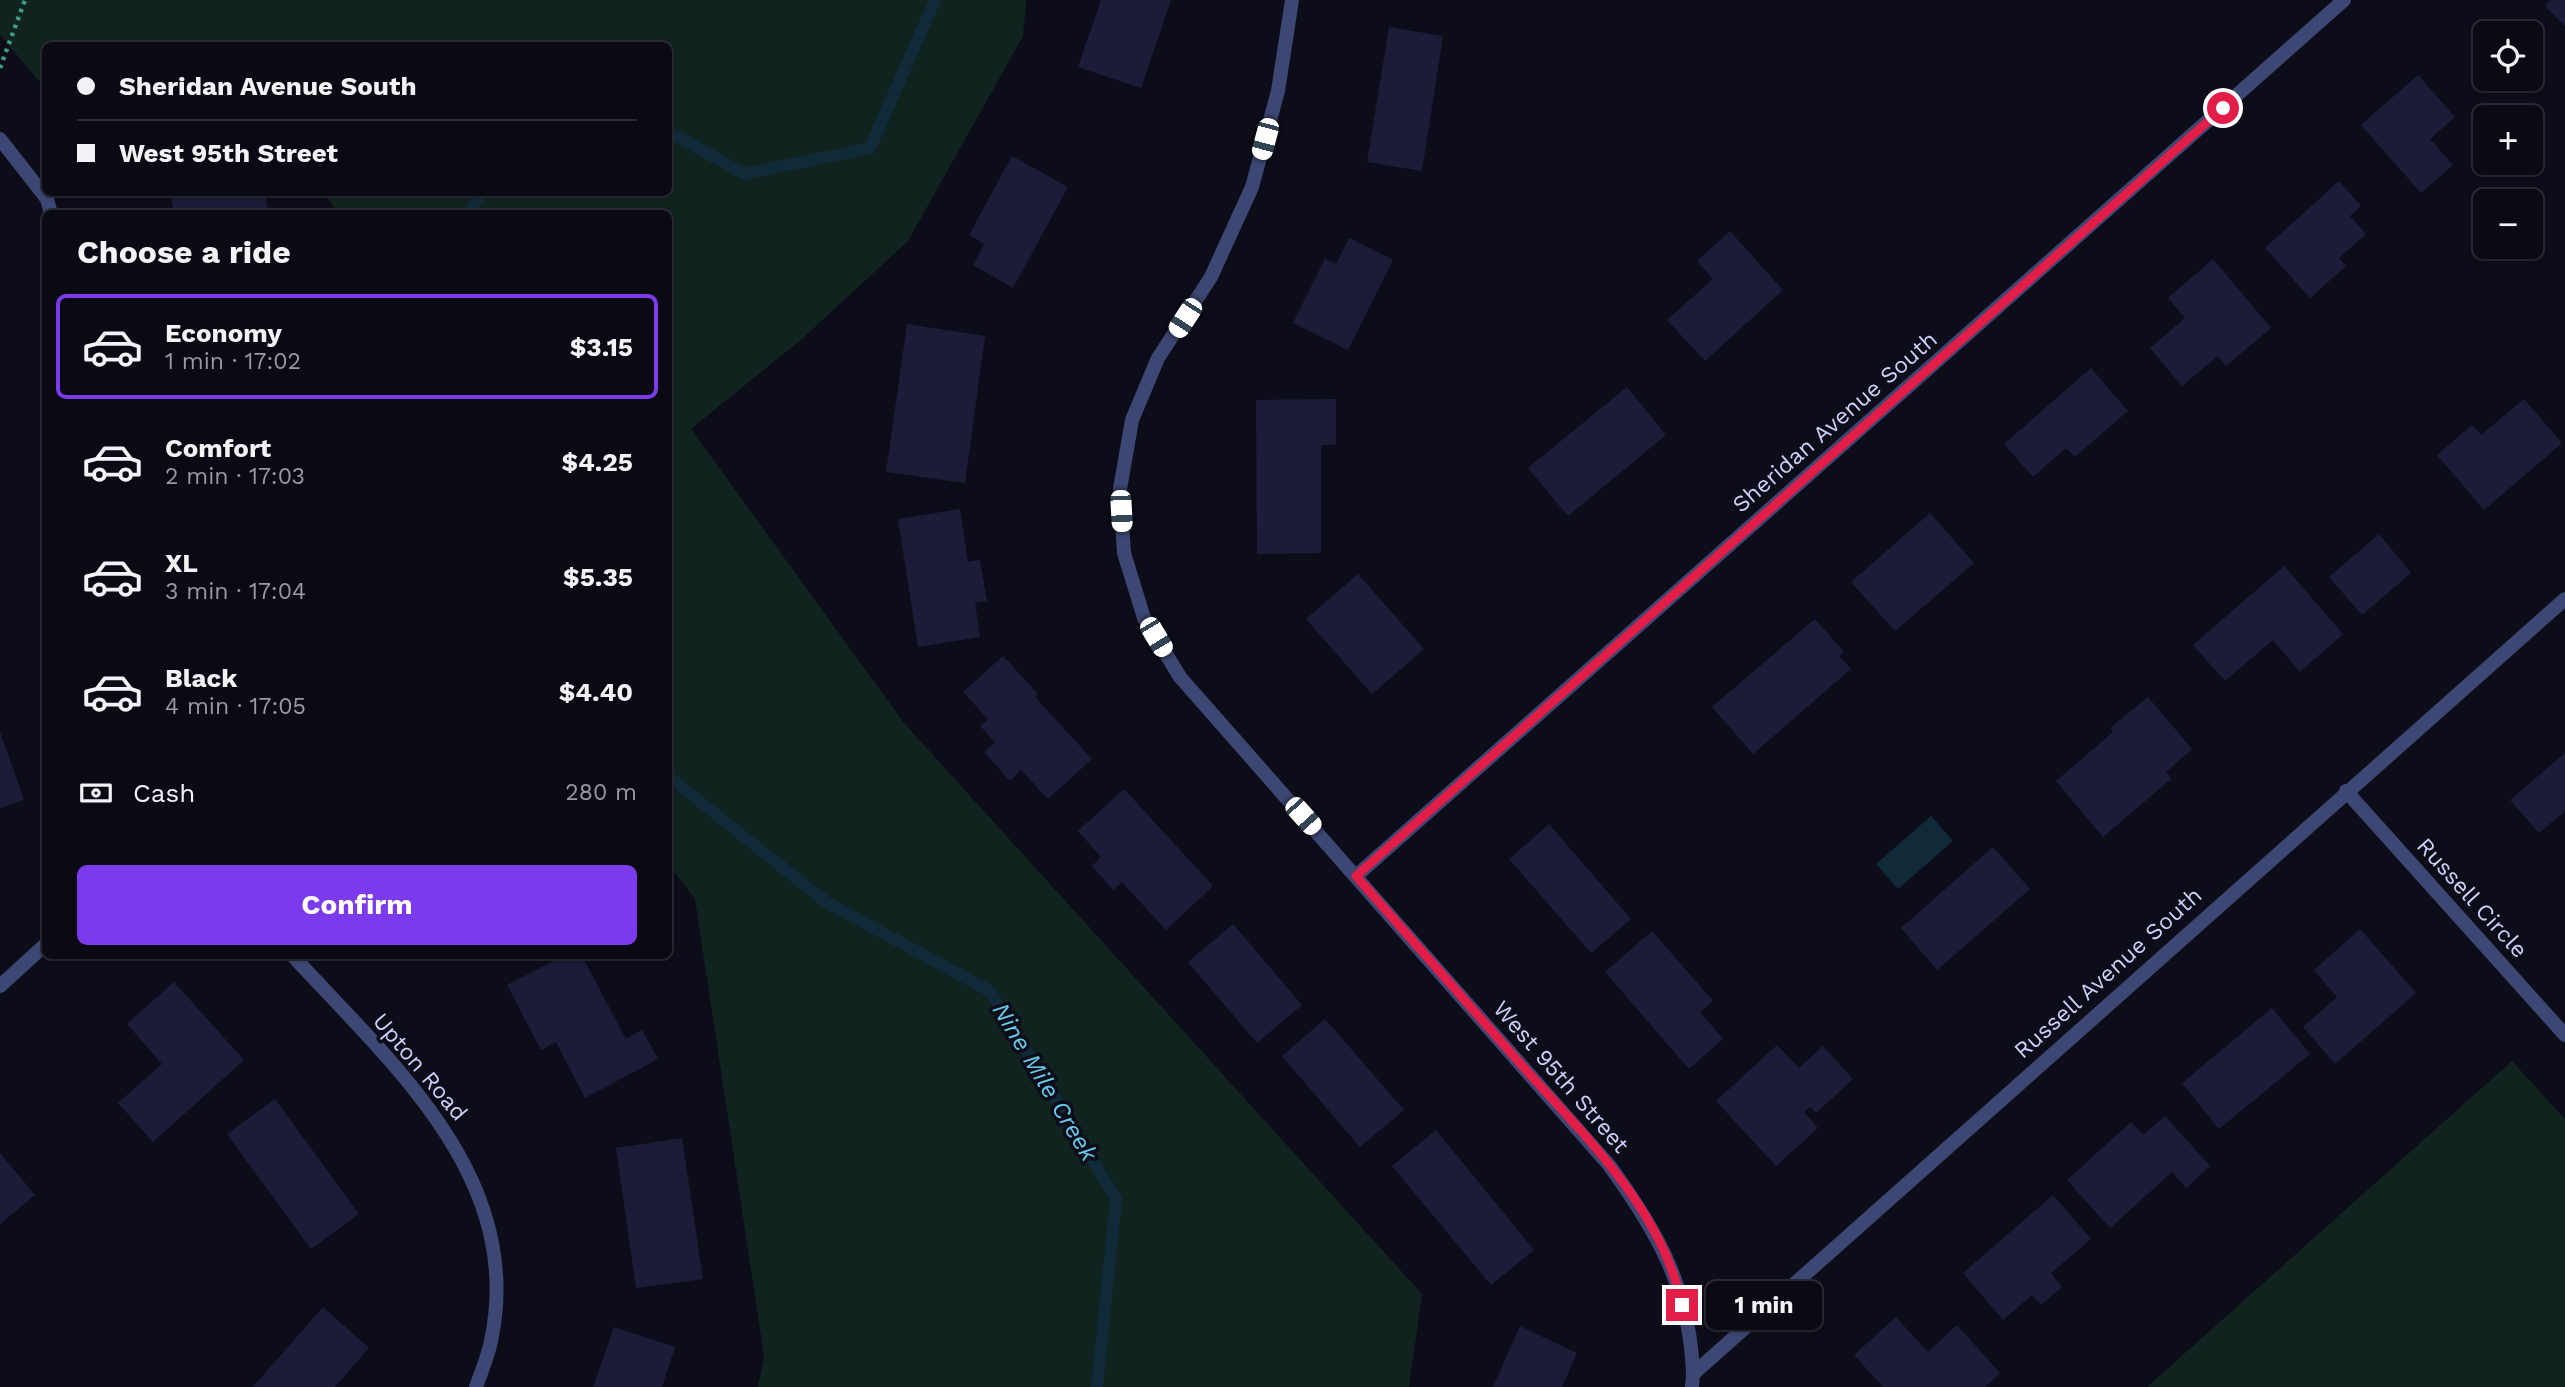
<!DOCTYPE html>
<html lang="en">
<head>
<meta charset="utf-8">
<style>
	:root { --surface:#0a0a14; --page:#181822; --text:#f1f3f6; --muted:#999aa0; --line:#2a2b34; --accent:#7c3aed }
	body { margin:0; font-family:"Work Sans",sans-serif; background:var(--page); color:var(--text); height:100vh; display:flex; flex-direction:column; font-size:26px; white-space:nowrap }
	* { box-sizing:border-box; margin:0 }
	p { font-size:23px; color:var(--muted) }
	.icon { flex:none; width:38px; height:38px; fill:none; stroke:currentColor; stroke-width:2; stroke-linecap:round; stroke-linejoin:round }
	.map { position:relative; flex:1; overflow:hidden }
	.side { position:absolute; left:42px; top:210px; width:630px; height:749px; display:flex; flex-direction:column; background:var(--surface); border-radius:10px; box-shadow:0 2px 5px #0004,0 0 0 2px var(--line) }
	.side>* { flex:none }
	.banner { position:absolute; left:42px; top:42px; width:630px; height:154px; border-radius:10px; box-shadow:0 2px 5px #0004,0 0 0 2px var(--line); display:grid; align-content:center; height:154px; padding:0 35px; background:var(--surface) }
	.controls { position:absolute; left:2473px; top:21px; display:grid; gap:14px }
	.controls a { display:grid; place-items:center; width:70px; height:70px; border-radius:10px; background:var(--surface); box-shadow:0 2px 5px #0004,0 0 0 2px var(--line); font-size:35px }
	.end { position:absolute; width:32px; height:32px; margin:-16px; border:9px solid #e11d48; background:#fff; box-shadow:0 0 0 4px #fff }
	.from { border-radius:50% }
	.bubble { position:absolute; height:49px; border-radius:10px; background:var(--surface); box-shadow:0 2px 5px #0004,0 0 0 2px var(--line); font-size:23px; font-weight:700; line-height:49px; text-align:center }
	.car { position:absolute; width:21px; height:42px; margin:-21px -10px; border-radius:9px; box-shadow:0 0 5px 2px #0007; background:linear-gradient(#fff 24%,#345 0 40%,#fff 0 76%,#345 0 86%,#fff 0) }
	.banner b { display:flex; align-items:center; gap:24px; height:66px; font-size:26px }
	.banner b+b { border-top:2px solid var(--line) }
	.banner i { width:18px; height:18px; background:var(--text) }
	ul { padding:0; list-style:none }
	li { display:flex; align-items:center; gap:21px; height:105px; margin:0 14px 10px; padding:0 21px; border:4px solid transparent; border-radius:10px }
	li div { flex:1 }
	li b { display:block; font-size:26px }
	li em { font-style:normal; font-weight:700 }
	li.current { border-color:var(--accent) }
	li>.icon { width:63px; height:63px; stroke-width:1.5 }
	h2 { padding:0 35px; font-size:32px; line-height:84px }
	.pay { display:flex; align-items:center; gap:18px; height:77px; padding:0 35px; font-size:26px }
	.pay p { margin-inline-start:auto }
	.primary-button { display:flex; gap:14px; margin-top:auto; padding:14px 35px }
	.primary-button a { flex:1; height:80px; border-radius:10px; background:var(--accent); color:#fff; font-size:28px; font-weight:700; line-height:80px; text-align:center }
	.map>svg:first-child { display:block }
	.green { fill:#11231e }
	.water { fill:#112a39 }
	.lines { fill:none; stroke-linecap:round; stroke-linejoin:round }
	.stream { stroke:#112a39; stroke-width:12 }
	.building { fill:#1b1c38 }
	.path { stroke:#3b9e83; stroke-width:4.5; stroke-dasharray:3.5 5; stroke-linecap:butt }
	.minor { stroke:#3d4773; stroke-width:14 }
	.route { stroke:#e11d48; stroke-width:9 }
	.labels { text-anchor:middle; dominant-baseline:central; stroke-width:7; stroke-linejoin:round; paint-order:stroke }
	.street-label { font-size:23px; fill:#ccd1f9; stroke:#0d0d1a }
	.water-label { font-size:24px; font-style:italic; fill:#67cbec; stroke:#0d0d1a }
</style>
</head>
<body>
<div class="map">
<svg width="2565" height="1387" viewBox="0 0 2565 1387">
	<rect width="100%" height="100%" fill="#0d0d1a"/>
	<!-- green -->
	<g class="green">
		<polygon points="0,0 1026,0 1023,36 908,241 803,338 691,429 904,723 1422,1294 1409,1387 758,1387 764,1356 695,899 669,865 668,214 338,213 324,193 668,192 668,46 46,46 45,88 0,35"/>
		<polygon points="2512,1061 2565,1119 2565,1387 2147,1387"/>
	</g>
	<!-- water -->
	<polygon class="water" points="1931,816 1953,841 1898,889 1876,864"/>
	<g class="lines">
		<!-- stream -->
		<g class="stream">
			<polyline points="668,131 744,174 870,148 935,0"/>
			<polyline points="467,214 483,192"/>
			<polyline points="668,776 826,902 990,991 1116,1199 1097,1387"/>
		</g>
	</g>
	<!-- building -->
	<g class="building">
		<polygon points="1101,0 1171,0 1141,88 1078,67"/>
		<polygon points="2551,0 2565,0 2565,26 2545,6"/>
		<polygon points="1389,27 1443,36 1422,171 1367,162"/>
		<polygon points="2418,75 2455,117 2430,139 2453,165 2421,193 2361,125"/>
		<polygon points="1012,156 1068,187 1013,288 973,265 984,244 969,235"/>
		<polygon points="2339,181 2361,206 2350,216 2366,234 2339,258 2346,266 2310,298 2265,248"/>
		<polygon points="199,192 265,192 268,214 174,214 171,197"/>
		<polygon points="1730,231 1783,290 1705,361 1667,320 1713,279 1697,261"/>
		<polygon points="1349,238 1393,260 1348,350 1293,323 1325,259 1336,264"/>
		<polygon points="2213,259 2271,328 2226,366 2218,356 2182,386 2150,348 2185,318 2168,298"/>
		<polygon points="907,324 985,336 965,483 886,472"/>
		<polygon points="2091,368 2128,411 2075,457 2066,448 2033,477 2004,444"/>
		<polygon points="1627,387 1666,435 1568,516 1528,468"/>
		<polygon points="1336,399 1336,445 1321,445 1321,553 1257,554 1256,400"/>
		<polygon points="2524,399 2562,443 2484,510 2437,455 2472,425 2481,435"/>
		<polygon points="960,509 968,562 980,560 987,601 975,603 980,637 918,647 898,519"/>
		<polygon points="1930,513 1974,563 1895,631 1851,582"/>
		<polygon points="2379,534 2411,573 2362,615 2329,577"/>
		<polygon points="2284,566 2343,634 2300,672 2273,640 2225,681 2193,645"/>
		<polygon points="1358,574 1424,649 1372,694 1306,619"/>
		<polygon points="1815,619 1844,652 1839,656 1851,669 1753,754 1712,707"/>
		<polygon points="1003,656 1038,694 1035,697 1092,759 1048,799 1021,770 1010,781 984,752 995,742 980,726 988,719 963,692"/>
		<polygon points="2148,697 2192,749 2166,772 2171,779 2103,837 2056,781 2113,732 2110,728"/>
		<polygon points="0,732 24,800 0,808"/>
		<polygon points="2565,753 2565,811 2539,833 2510,800"/>
		<polygon points="1124,789 1213,886 1166,930 1122,882 1113,890 1092,866 1101,857 1078,831"/>
		<polygon points="1549,824 1631,919 1591,953 1509,859"/>
		<polygon points="1993,847 2030,889 1937,970 1901,928"/>
		<polygon points="1233,924 1302,1005 1257,1043 1188,962"/>
		<polygon points="2360,929 2416,993 2335,1064 2303,1027 2337,997 2314,970"/>
		<polygon points="1652,931 1713,1001 1700,1012 1723,1039 1689,1069 1605,972"/>
		<polygon points="564,956 582,956 626,1039 642,1030 658,1059 585,1098 556,1042 541,1050 507,985"/>
		<polygon points="174,982 244,1060 153,1142 118,1103 162,1064 127,1024"/>
		<polygon points="2272,1008 2310,1054 2219,1129 2182,1083"/>
		<polygon points="1325,1019 1404,1110 1360,1147 1282,1056"/>
		<polygon points="1777,1045 1799,1068 1823,1046 1853,1079 1816,1113 1810,1107 1804,1112 1818,1128 1776,1166 1716,1101"/>
		<polygon points="275,1099 359,1214 311,1249 227,1134"/>
		<polygon points="2165,1116 2210,1166 2186,1188 2172,1172 2110,1228 2067,1180 2131,1122 2143,1135"/>
		<polygon points="1436,1130 1534,1250 1491,1285 1392,1166"/>
		<polygon points="682,1138 703,1279 636,1288 616,1148"/>
		<polygon points="0,1153 35,1195 0,1224"/>
		<polygon points="2053,1195 2091,1239 2051,1273 2062,1287 2041,1305 2032,1295 2003,1320 1963,1273"/>
		<polygon points="323,1307 369,1348 335,1387 253,1387"/>
		<polygon points="1896,1317 1928,1352 1957,1325 2000,1373 1985,1387 1883,1387 1854,1355"/>
		<polygon points="1520,1326 1577,1353 1562,1387 1493,1387"/>
		<polygon points="614,1327 675,1347 662,1387 593,1387"/>
	</g>
	<g class="lines">
		<!-- path -->
		<polyline class="path" points="0,68 25,0"/>
		<!-- minor -->
		<g class="minor">
			<path d="M1292,0L1278,91L1252,187L1211,277L1158,358L1132,420L1120,489L1124,553L1144,618L1180,677L1609,1165C1658,1232 1690,1289 1693,1374"/>
			<polyline points="0,139 47,199 51,214"/>
			<polyline points="2346,791 2565,1035"/>
			<polyline points="1356,876 2344,0"/>
			<path d="M293,956C391,1063 526,1178 491,1341C488,1357 481,1372 476,1387"/>
			<polyline points="0,986 46,944"/>
			<polyline points="1692,1387 1693,1374 2565,599"/>
		</g>
	</g>
	<g class="lines">
		<!-- route -->
		<path class="route" d="M1682,1305C1662,1207 1581,1133 1518,1061C1464,999 1410,938 1356,876L2223,108"/>
	</g>
	<g class="labels">
		<!-- street labels -->
		<g class="street-label">
			<text transform="translate(1835 422) rotate(-41)">Sheridan Avenue South</text>
			<text transform="translate(2472 898) rotate(48)">Russell Circle</text>
			<text transform="translate(2108 973) rotate(-42)">Russell Avenue South</text>
			<text transform="translate(420 1067) rotate(50)">Upton Road</text>
			<text transform="translate(1561 1077) rotate(49)">West 95th Street</text>
		</g>
		<!-- water labels -->
		<g class="water-label">
			<text transform="translate(1045 1082) rotate(59)">Nine Mile Creek</text>
		</g>
	</g>
</svg>
<div class="controls">
<a><svg class="icon" aria-label="locate" viewBox="0 0 24 24"><circle cx="12" cy="12" r="6"/><path d="M12 2v4M12 18v4M2 12h4M18 12h4"/></svg></a>
<a>+</a>
<a>−</a>
</div>
<i class="end from" style="left:2223px;top:108px"></i>
<i class="end" style="left:1682px;top:1305px"></i>
<div class="bubble" style="left:1706px;top:1281px;width:116px">1 min</div>
<i class="car" style="left:1265px;top:139px;rotate:195deg"></i>
<i class="car" style="left:1185px;top:318px;rotate:213deg"></i>
<i class="car" style="left:1121px;top:511px;rotate:177deg"></i>
<i class="car" style="left:1156px;top:637px;rotate:149deg"></i>
<i class="car" style="left:1303px;top:816px;rotate:138deg"></i>
<div class="banner">
<b><i class="from"></i>Sheridan Avenue South</b>
<b><i></i>West 95th Street</b>
</div>
<section class="side">
<h2>Choose a ride</h2>
<ul>
<li class="current"><svg class="icon" aria-label="car" viewBox="0 0 24 24"><path d="M5 17H2v-5l4-1 3-4h7l3 4 3 1v5h-3M9 17h6M6 11h13"/><circle cx="7" cy="17" r="2"/><circle cx="17" cy="17" r="2"/></svg><div><b>Economy</b><p>1 min · 17:02</p></div><em>$3.15</em></li>
<li><svg class="icon" aria-label="car" viewBox="0 0 24 24"><path d="M5 17H2v-5l4-1 3-4h7l3 4 3 1v5h-3M9 17h6M6 11h13"/><circle cx="7" cy="17" r="2"/><circle cx="17" cy="17" r="2"/></svg><div><b>Comfort</b><p>2 min · 17:03</p></div><em>$4.25</em></li>
<li><svg class="icon" aria-label="car" viewBox="0 0 24 24"><path d="M5 17H2v-5l4-1 3-4h7l3 4 3 1v5h-3M9 17h6M6 11h13"/><circle cx="7" cy="17" r="2"/><circle cx="17" cy="17" r="2"/></svg><div><b>XL</b><p>3 min · 17:04</p></div><em>$5.35</em></li>
<li><svg class="icon" aria-label="car" viewBox="0 0 24 24"><path d="M5 17H2v-5l4-1 3-4h7l3 4 3 1v5h-3M9 17h6M6 11h13"/><circle cx="7" cy="17" r="2"/><circle cx="17" cy="17" r="2"/></svg><div><b>Black</b><p>4 min · 17:05</p></div><em>$4.40</em></li>
</ul>
<div class="pay"><svg class="icon" aria-label="cash" viewBox="0 0 24 24"><path d="M3 7h18v10H3z"/><circle cx="12" cy="12" r="2"/></svg>Cash<p>280 m</p></div>
<div class="primary-button"><a>Confirm</a></div>
</section>
</div>
</body>
</html>
